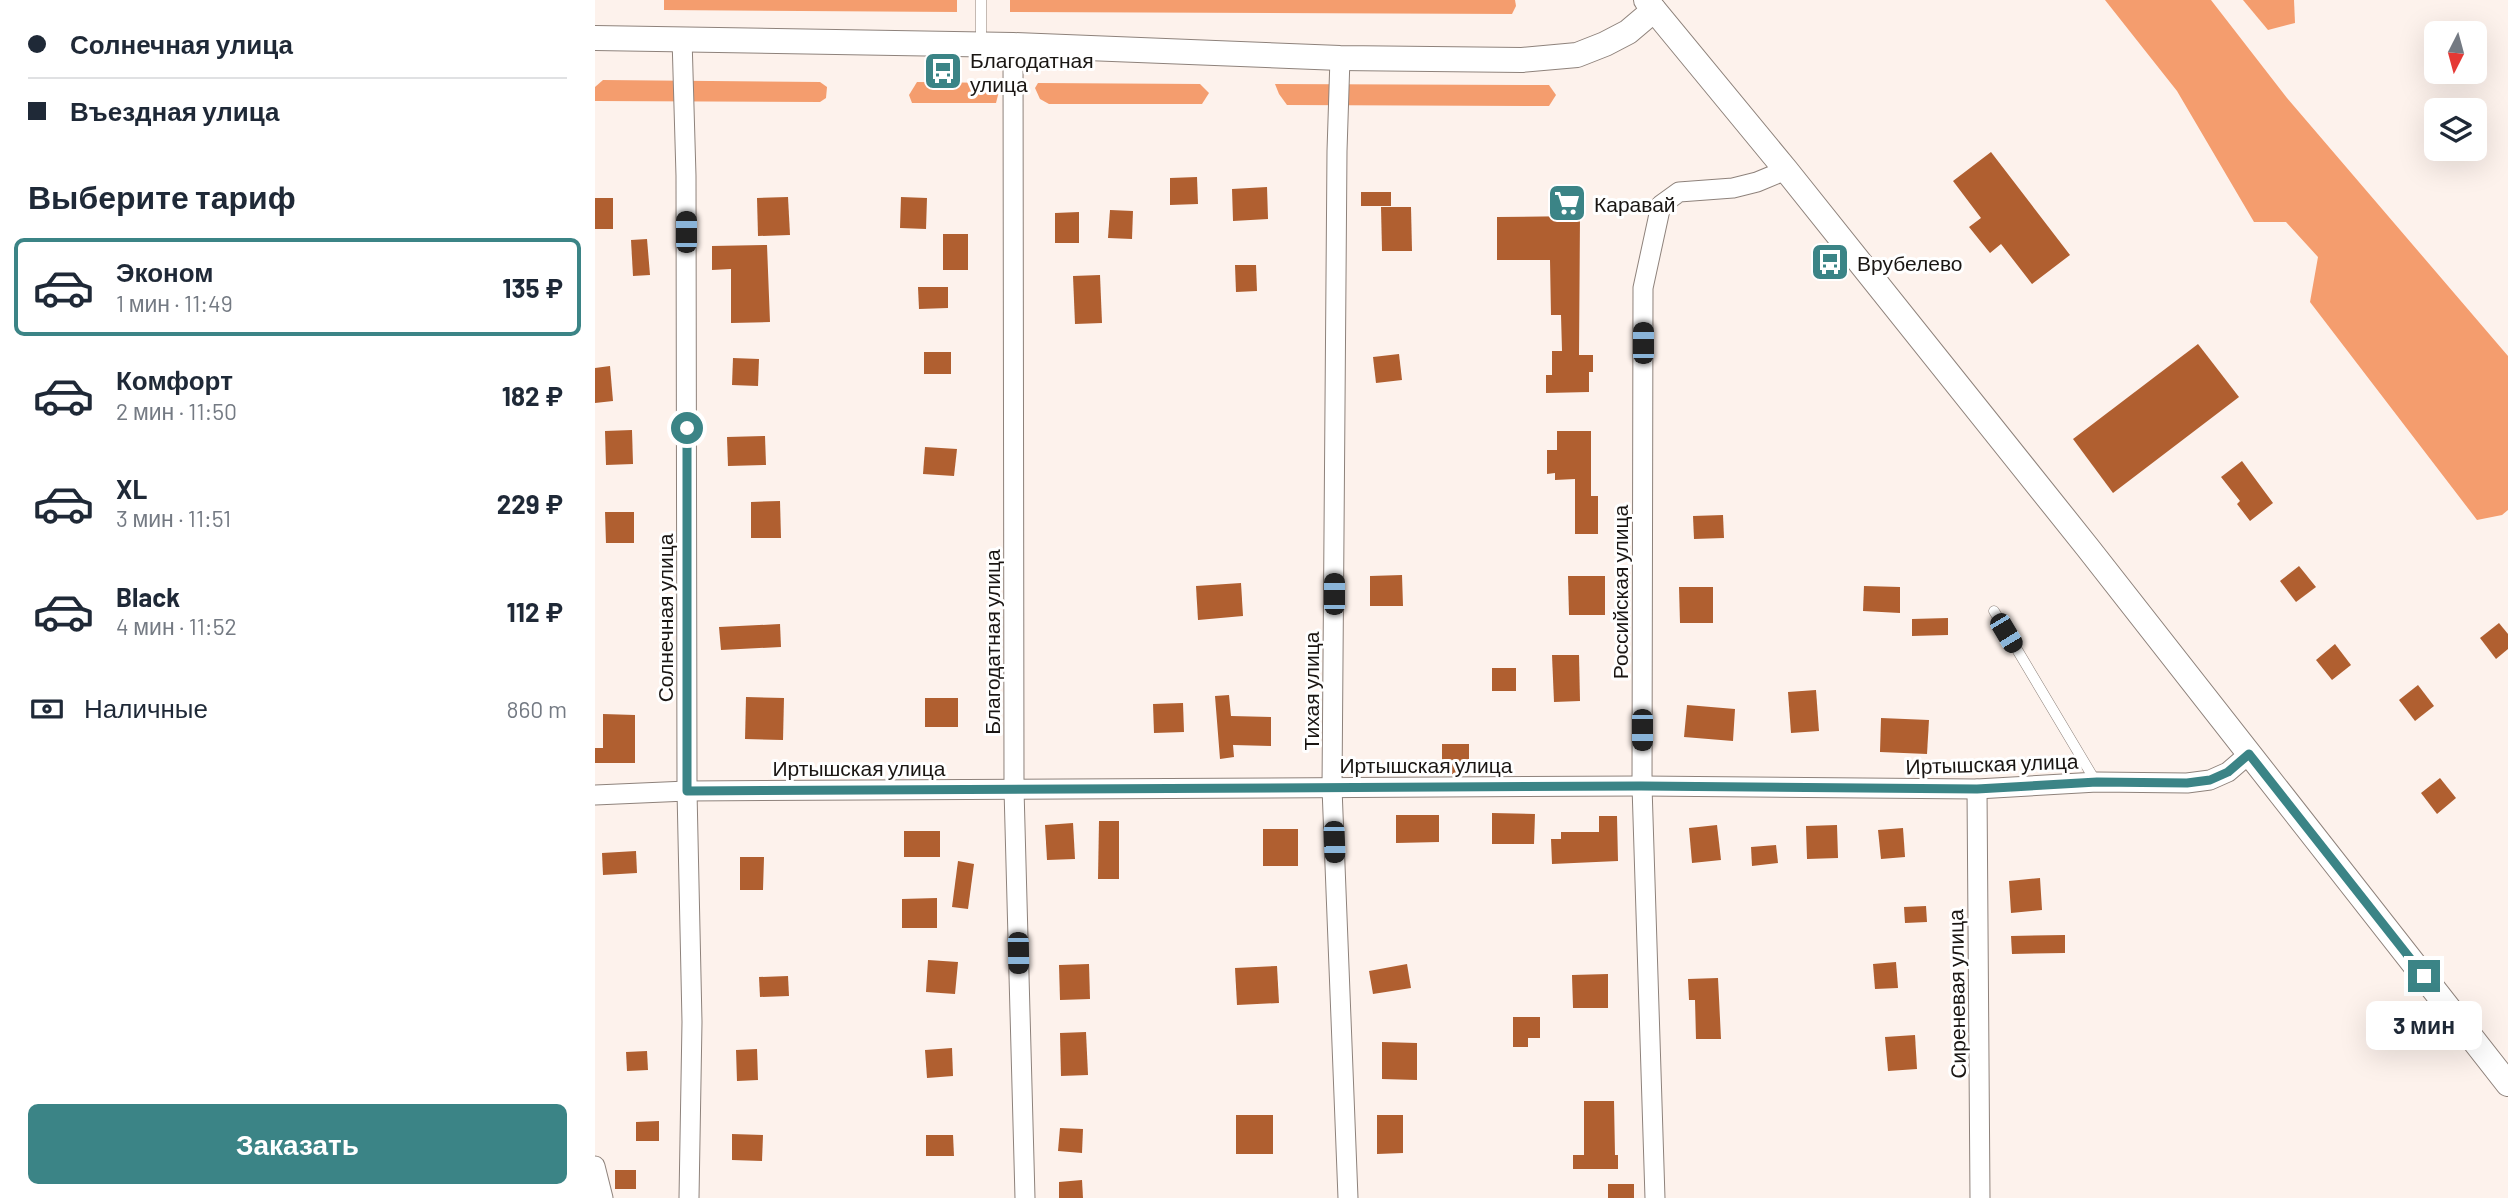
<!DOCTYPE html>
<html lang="ru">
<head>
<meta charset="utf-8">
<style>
	:root { --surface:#fff; --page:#f6f6f7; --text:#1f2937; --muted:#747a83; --line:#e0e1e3; --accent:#3b8486 }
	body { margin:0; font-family:Barlow,sans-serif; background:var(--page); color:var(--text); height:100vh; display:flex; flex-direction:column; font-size:26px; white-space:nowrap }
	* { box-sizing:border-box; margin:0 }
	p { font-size:23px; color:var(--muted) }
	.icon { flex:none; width:38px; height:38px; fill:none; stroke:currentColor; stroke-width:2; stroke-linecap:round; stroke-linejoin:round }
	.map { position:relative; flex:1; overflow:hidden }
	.details { display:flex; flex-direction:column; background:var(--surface); width:595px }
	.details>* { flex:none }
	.banner { display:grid; align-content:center; height:154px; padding:0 28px; background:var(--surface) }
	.needle { width:46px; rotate:186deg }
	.tools { position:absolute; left:1829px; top:21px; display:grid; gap:14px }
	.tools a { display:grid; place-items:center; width:63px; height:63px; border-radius:10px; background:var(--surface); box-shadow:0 7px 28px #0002; font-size:35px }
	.end { position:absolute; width:32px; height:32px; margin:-16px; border:9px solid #3b8486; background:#fff; box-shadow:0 0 0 4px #fff }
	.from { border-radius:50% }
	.bubble { position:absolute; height:49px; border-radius:10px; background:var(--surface); box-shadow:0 7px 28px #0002; font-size:23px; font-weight:700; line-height:49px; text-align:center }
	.car { position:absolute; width:21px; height:42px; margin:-21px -10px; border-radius:9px; box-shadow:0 0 5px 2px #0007; background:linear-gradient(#222 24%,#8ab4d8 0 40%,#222 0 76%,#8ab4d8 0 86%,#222 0) }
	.banner b { display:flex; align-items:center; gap:24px; height:66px; font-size:26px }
	.banner b+b { border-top:2px solid var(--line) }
	.banner i { width:18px; height:18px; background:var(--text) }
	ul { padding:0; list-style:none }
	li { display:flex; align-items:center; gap:21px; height:98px; margin:0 14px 10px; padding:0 14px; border:4px solid transparent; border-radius:10px }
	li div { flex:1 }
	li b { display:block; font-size:26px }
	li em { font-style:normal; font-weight:700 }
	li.selected { border-color:var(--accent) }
	li>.icon { width:63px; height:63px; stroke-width:1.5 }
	h2 { padding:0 28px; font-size:32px; line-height:84px }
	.pay { display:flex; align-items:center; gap:18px; height:77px; padding:0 28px; font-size:26px }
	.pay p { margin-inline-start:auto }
	.cta { display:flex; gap:14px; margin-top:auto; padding:14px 28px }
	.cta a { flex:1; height:80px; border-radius:10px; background:var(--accent); color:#fff; font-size:28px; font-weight:700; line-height:80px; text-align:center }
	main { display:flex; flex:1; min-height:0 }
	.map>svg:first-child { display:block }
	.forest { fill:#f49d6e }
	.building { fill:#b05f30 }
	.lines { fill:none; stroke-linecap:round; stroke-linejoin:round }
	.service-casing { stroke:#8e827b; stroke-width:11 }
	.minor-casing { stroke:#8e827b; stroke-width:21 }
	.tertiary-casing { stroke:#8e827b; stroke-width:26 }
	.service { stroke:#fff; stroke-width:10 }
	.minor { stroke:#fff; stroke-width:19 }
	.tertiary { stroke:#fff; stroke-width:24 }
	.route { stroke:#3b8486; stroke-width:9 }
	.labels { text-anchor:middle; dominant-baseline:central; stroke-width:6; stroke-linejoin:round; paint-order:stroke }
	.poi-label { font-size:21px; fill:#1a1613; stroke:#fff; text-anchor:start }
	.street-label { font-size:21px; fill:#1a1613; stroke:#fff }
</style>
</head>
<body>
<main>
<section class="details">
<div class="banner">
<b><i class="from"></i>Солнечная улица</b>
<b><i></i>Въездная улица</b>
</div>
<h2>Выберите тариф</h2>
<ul>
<li class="selected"><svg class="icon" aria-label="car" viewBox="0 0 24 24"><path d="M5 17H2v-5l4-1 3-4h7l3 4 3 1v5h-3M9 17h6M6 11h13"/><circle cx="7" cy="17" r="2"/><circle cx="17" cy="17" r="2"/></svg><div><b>Эконом</b><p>1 мин · 11:49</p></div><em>135 ₽</em></li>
<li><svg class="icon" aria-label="car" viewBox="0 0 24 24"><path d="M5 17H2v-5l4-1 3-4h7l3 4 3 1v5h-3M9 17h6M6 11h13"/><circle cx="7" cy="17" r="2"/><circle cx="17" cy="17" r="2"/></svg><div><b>Комфорт</b><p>2 мин · 11:50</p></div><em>182 ₽</em></li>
<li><svg class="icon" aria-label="car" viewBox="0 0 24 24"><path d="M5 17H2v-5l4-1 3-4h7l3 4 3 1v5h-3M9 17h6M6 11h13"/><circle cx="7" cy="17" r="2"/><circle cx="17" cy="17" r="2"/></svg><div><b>XL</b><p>3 мин · 11:51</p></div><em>229 ₽</em></li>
<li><svg class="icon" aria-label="car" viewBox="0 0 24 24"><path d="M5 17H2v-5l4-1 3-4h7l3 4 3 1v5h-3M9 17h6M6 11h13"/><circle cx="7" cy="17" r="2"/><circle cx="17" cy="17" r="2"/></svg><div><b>Black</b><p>4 мин · 11:52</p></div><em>112 ₽</em></li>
</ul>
<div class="pay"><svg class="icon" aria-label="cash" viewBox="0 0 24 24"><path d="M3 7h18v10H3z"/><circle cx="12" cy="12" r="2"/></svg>Наличные<p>860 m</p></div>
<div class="cta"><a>Заказать</a></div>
</section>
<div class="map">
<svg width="1913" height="1198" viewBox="0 0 1913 1198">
	<rect width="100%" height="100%" fill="#fdf2ec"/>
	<!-- forest -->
	<g class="forest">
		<polygon points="69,0 362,0 362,12 69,10"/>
		<polygon points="415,0 920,0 921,6 917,14 415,12"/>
		<polygon points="1510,0 1616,0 1692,98 1913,356 1913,510 1907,515 1882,520 1715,302 1723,257 1691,222 1659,222 1582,91"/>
		<polygon points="1648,0 1699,0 1700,23 1673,30"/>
		<polygon points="8,80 225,82 232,87 231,98 225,102 0,101 0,87"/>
		<polygon points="322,82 406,83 401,103 317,103 314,95"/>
		<polygon points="443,83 605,84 614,93 607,104 454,104 445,99 440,88"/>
		<polygon points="680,84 954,85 961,95 954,106 692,105 684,94"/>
	</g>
	<!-- building -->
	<g class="building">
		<polygon points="1396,152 1475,255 1437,284 1406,244 1395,253 1374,227 1386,218 1358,181"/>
		<polygon points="602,177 603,204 575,205 575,178"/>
		<polygon points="672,187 673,219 638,221 637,189"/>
		<rect x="766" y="192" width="30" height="14"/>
		<polygon points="193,197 195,235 163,236 162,198"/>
		<polygon points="306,197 332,198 331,229 305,228"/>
		<rect x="0" y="198" width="18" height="31"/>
		<polygon points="786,207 816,207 817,251 787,251"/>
		<polygon points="515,210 538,211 537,239 513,238"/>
		<polygon points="484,212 484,243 460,243 460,213"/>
		<polygon points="985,216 984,355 998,355 998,372 994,372 994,392 951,393 951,375 957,375 957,351 967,351 966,315 956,315 955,260 902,260 902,217"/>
		<rect x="348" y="234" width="25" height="36"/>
		<polygon points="52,239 55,275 38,276 36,240"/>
		<polygon points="172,245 175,322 136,323 136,269 117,270 117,246"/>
		<polygon points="640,265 661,265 662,291 641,292"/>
		<polygon points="505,275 507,323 480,324 478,276"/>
		<polygon points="323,287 353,287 353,308 324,309"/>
		<polygon points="1603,344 1644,397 1518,493 1478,439"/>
		<rect x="329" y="352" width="27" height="22"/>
		<polygon points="804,354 807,380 781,383 778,357"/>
		<polygon points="138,358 164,359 163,386 137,385"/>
		<polygon points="15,366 18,401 0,403 0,368"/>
		<polygon points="37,430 38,464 11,465 10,431"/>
		<polygon points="962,431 996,431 996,496 1003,496 1003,534 980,534 980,479 960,480 960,473 952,474 952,450 962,450"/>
		<polygon points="170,436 171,465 133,466 132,437"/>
		<polygon points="330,447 362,449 359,476 328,474"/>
		<polygon points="1647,461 1678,503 1655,521 1642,504 1645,501 1626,477"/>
		<polygon points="185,501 186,538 156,538 156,502"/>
		<polygon points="10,512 39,512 39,543 11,543"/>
		<polygon points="1128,515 1129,538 1099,539 1098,516"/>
		<polygon points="1704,566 1721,587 1701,602 1685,581"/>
		<polygon points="807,575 808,606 775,606 775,576"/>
		<polygon points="973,576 1010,576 1010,615 974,615"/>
		<polygon points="646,583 648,616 603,620 601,586"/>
		<polygon points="1269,586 1305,587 1305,613 1268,611"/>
		<polygon points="1084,587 1118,587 1118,623 1085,623"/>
		<polygon points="1353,618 1353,635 1317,636 1317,619"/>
		<polygon points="1904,623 1913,634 1913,649 1901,659 1885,638"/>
		<polygon points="185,624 186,647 126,650 124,627"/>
		<polygon points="1740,644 1756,665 1737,680 1721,660"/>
		<polygon points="957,655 984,655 985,701 959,702"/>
		<rect x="897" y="668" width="24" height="23"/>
		<polygon points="1823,685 1839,706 1820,721 1804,700"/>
		<polygon points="1221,690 1224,731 1196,733 1193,692"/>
		<polygon points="634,695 636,716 676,717 676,746 638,745 639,757 625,759 620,696"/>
		<polygon points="151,697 189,698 188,740 150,739"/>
		<rect x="330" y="698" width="33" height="29"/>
		<polygon points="588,703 589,732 559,733 558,704"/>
		<polygon points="1092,705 1140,709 1138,741 1089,737"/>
		<polygon points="8,714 40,715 40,763 0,763 0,748 8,748"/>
		<polygon points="1286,718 1334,720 1332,754 1285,752"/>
		<rect x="847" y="744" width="27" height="30"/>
		<polygon points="1845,778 1861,798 1842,814 1826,793"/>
		<polygon points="897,813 940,814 939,844 897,844"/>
		<polygon points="801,815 844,815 844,842 801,843"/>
		<polygon points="1004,816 1022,816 1023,861 957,864 956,839 966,839 966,832 1004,832"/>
		<polygon points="504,821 524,821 524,879 503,879"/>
		<polygon points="478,823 480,859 452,860 450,825"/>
		<polygon points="1122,825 1126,860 1097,863 1094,828"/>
		<polygon points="1242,825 1243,858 1212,859 1211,826"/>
		<polygon points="1308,828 1310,857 1286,859 1283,830"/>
		<rect x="668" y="829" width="35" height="37"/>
		<rect x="309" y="831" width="36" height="26"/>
		<polygon points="1181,845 1183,863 1157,866 1156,847"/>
		<polygon points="41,851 42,873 8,875 7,853"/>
		<polygon points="145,857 169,857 168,890 145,890"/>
		<polygon points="363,861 379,864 373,909 357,907"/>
		<polygon points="1445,878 1447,910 1416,913 1414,881"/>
		<polygon points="342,898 342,928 307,928 307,899"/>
		<polygon points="1331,906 1332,922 1310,923 1309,907"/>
		<polygon points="1470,935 1470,953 1417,954 1416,936"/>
		<polygon points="333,960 363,962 360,994 331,992"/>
		<polygon points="1301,962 1303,988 1280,989 1278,964"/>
		<polygon points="494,964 495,999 465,1000 464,965"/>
		<polygon points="812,964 816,988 778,994 774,971"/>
		<polygon points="682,966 684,1003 642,1005 640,968"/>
		<polygon points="1013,974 1013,1008 978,1008 977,975"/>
		<polygon points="193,976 194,996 165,997 164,977"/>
		<polygon points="1123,978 1126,1039 1101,1039 1100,1000 1094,1000 1093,979"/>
		<polygon points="918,1017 945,1017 945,1038 933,1038 933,1047 918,1047"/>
		<polygon points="491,1032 493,1075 466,1076 465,1033"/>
		<polygon points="1320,1035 1322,1069 1293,1071 1290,1037"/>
		<polygon points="787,1042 822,1043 822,1080 787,1079"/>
		<polygon points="357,1048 358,1076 332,1078 330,1050"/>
		<polygon points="162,1049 163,1080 142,1081 141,1050"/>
		<polygon points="52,1051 53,1070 32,1071 31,1052"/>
		<polygon points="989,1101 1019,1101 1020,1155 1023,1155 1023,1169 978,1169 978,1155 989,1155"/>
		<rect x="641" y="1115" width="37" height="39"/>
		<polygon points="782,1115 808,1115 808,1153 782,1154"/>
		<polygon points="64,1121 64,1141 41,1141 41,1122"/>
		<polygon points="465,1128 488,1129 487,1153 463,1151"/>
		<polygon points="137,1134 168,1135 167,1161 137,1160"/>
		<polygon points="331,1135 358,1135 359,1156 331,1156"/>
		<rect x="20" y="1170" width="21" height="19"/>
		<polygon points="487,1180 488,1198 464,1198 464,1182"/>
		<rect x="1013" y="1184" width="26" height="14"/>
	</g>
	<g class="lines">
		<defs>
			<g id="service">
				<polyline points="386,0 386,44"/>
				<polyline points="1399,611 1501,782"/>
			</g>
			<g id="minor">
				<polyline points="87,38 91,176 92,791 97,1022 94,1198"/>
				<polyline points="418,45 419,789 430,1198"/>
				<polyline points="745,58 742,151 737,788 753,1198"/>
				<polyline points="1382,789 1385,1198"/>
				<polyline points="0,795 92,791 1047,786 1382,789 1502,782 1592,783 1615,780 1633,772 1654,754"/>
				<polyline points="0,1166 8,1198"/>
				<polyline points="1060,1198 1047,786 1048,288 1066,205 1084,192 1138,188 1162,182 1191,170"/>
			</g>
			<g id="tertiary">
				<polyline points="1051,0 1191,170 1493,548 1913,1084"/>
				<polyline points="0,38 418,45 745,58 927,60 982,55 1010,44 1033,32 1059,10"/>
			</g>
		</defs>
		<!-- service casing -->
		<use href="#service" class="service-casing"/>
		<!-- minor casing -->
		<use href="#minor" class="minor-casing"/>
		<!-- tertiary casing -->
		<use href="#tertiary" class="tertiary-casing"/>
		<!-- service -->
		<use href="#service" class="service"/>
		<!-- minor -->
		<use href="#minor" class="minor"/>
		<!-- tertiary -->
		<use href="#tertiary" class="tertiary"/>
	</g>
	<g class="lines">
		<!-- route -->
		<polyline class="route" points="92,428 92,791 1046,786 1382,789 1502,782 1592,783 1615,780 1633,772 1654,754 1829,976"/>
	</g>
	<!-- icons -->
	<defs>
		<symbol id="bus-square" viewBox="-11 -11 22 22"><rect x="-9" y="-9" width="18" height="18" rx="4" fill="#3b8486" stroke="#fff"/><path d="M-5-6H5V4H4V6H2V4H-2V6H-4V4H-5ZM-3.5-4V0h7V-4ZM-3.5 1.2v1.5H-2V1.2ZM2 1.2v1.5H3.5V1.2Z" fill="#fff"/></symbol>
		<symbol id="supermarket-square" viewBox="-11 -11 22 22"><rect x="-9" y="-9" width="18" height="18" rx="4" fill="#3b8486" stroke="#fff"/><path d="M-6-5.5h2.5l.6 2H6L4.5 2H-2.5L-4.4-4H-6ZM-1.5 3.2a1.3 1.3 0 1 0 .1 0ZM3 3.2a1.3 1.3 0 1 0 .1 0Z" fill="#fff"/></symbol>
	</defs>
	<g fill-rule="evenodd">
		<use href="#bus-square" x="326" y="49" width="44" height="44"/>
		<use href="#supermarket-square" x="950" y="181" width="44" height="44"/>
		<use href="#bus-square" x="1213" y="240" width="44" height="44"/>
	</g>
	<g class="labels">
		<!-- poi labels -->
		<g class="poi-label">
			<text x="375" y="59">Благодатная<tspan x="375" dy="24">улица</tspan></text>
			<text x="999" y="203">Каравай</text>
			<text x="1262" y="262">Врубелево</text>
		</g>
		<!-- street labels -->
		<g class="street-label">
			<text transform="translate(1024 592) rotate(-90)">Российская улица</text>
			<text transform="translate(69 618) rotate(-90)">Солнечная улица</text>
			<text transform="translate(396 642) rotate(-90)">Благодатная улица</text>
			<text transform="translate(715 691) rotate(-90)">Тихая улица</text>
			<text transform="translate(1397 763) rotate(-2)">Иртышская улица</text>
			<text x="831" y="764">Иртышская улица</text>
			<text x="264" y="767">Иртышская улица</text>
			<text transform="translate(1361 994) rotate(-91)">Сиреневая улица</text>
		</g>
	</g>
</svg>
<div class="tools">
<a><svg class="needle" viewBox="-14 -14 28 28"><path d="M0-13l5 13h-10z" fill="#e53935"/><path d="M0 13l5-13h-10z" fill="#747a83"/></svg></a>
<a><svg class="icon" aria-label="layers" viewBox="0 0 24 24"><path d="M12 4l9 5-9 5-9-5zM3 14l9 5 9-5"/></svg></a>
</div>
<i class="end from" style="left:92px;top:428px"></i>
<i class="end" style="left:1829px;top:976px"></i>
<div class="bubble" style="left:1771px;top:1001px;width:116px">3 мин</div>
<i class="car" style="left:91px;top:232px;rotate:0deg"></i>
<i class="car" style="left:1048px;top:343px;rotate:0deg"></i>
<i class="car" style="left:739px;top:594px;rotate:0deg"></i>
<i class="car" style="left:1411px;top:633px;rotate:149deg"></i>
<i class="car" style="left:1047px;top:730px;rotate:180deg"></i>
<i class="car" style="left:739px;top:842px;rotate:178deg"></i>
<i class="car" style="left:423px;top:953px;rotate:179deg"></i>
</div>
</main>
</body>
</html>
